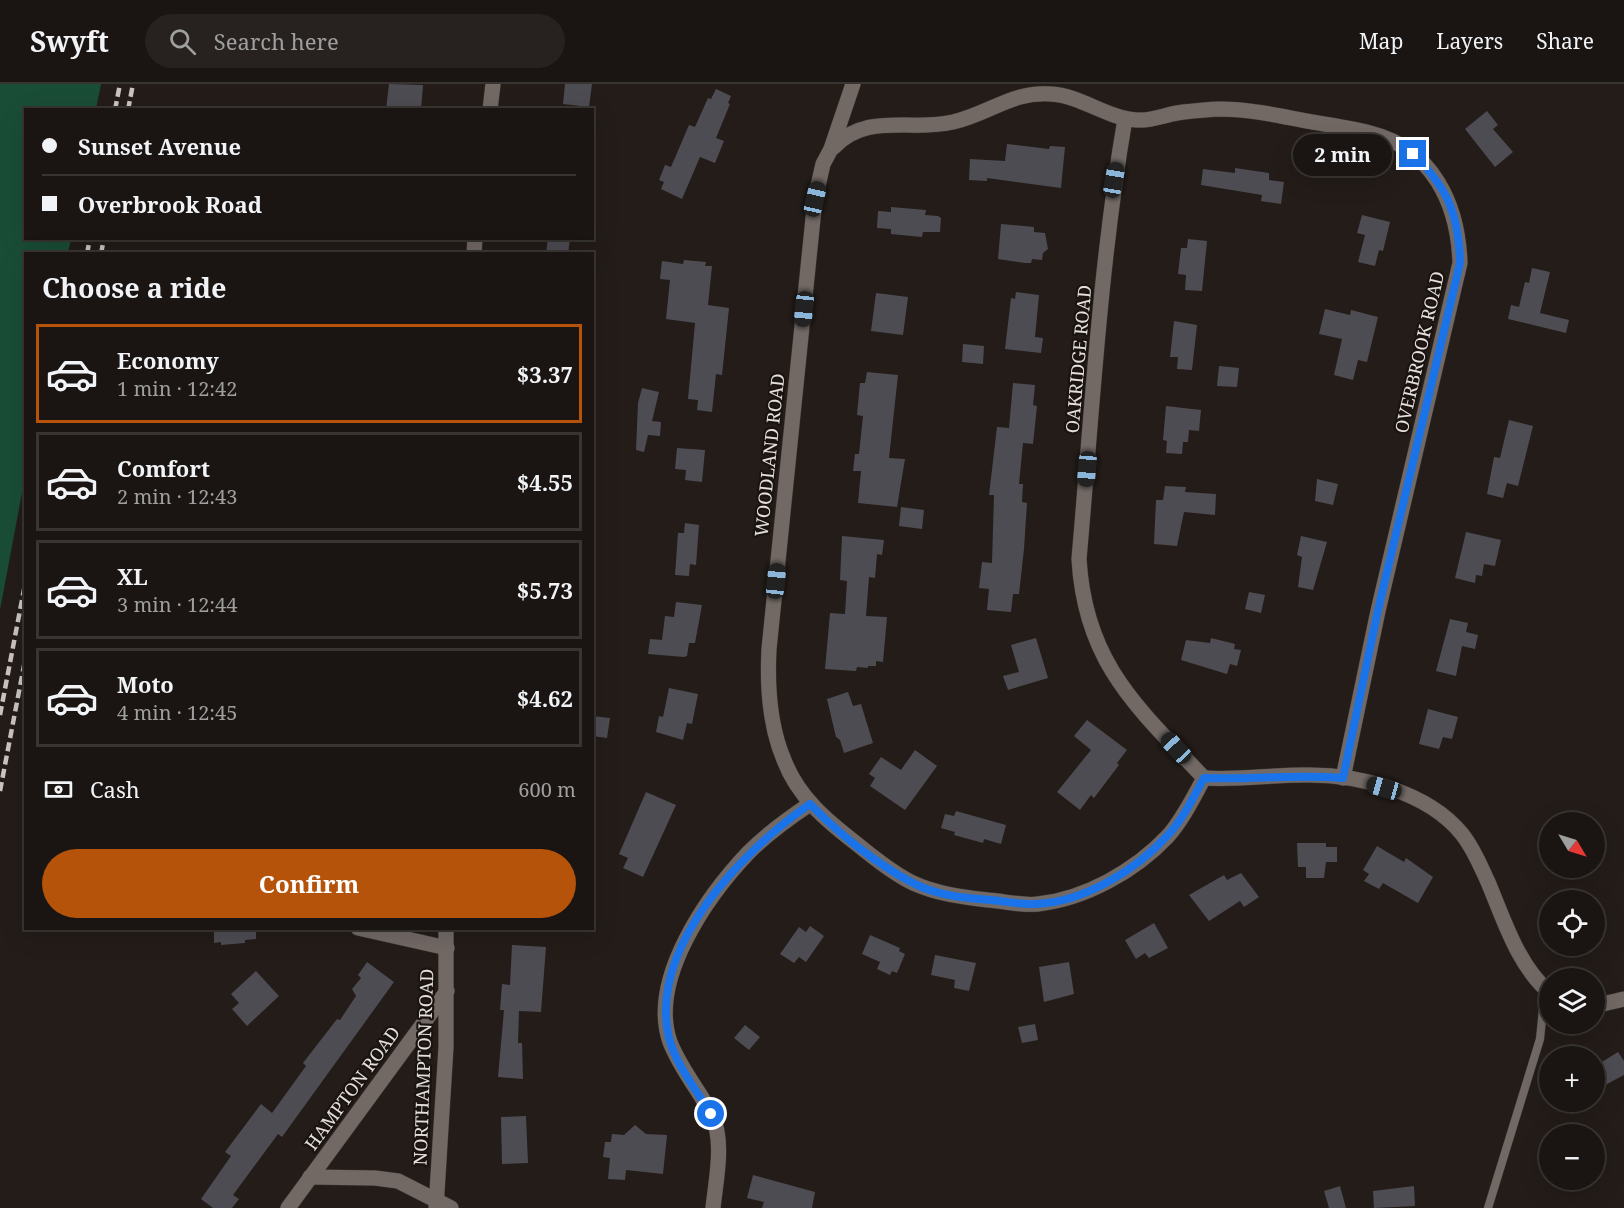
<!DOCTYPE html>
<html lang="en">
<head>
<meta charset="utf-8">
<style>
	:root { --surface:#1a1512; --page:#272220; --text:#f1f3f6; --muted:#9f9f9f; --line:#383432; --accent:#b45309 }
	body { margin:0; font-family:"Noto Serif",serif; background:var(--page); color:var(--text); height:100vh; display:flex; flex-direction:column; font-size:22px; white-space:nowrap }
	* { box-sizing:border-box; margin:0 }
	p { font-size:20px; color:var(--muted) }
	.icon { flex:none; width:33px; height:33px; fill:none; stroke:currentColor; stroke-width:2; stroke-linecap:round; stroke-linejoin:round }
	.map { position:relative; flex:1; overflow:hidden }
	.panel { position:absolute; left:24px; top:168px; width:570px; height:678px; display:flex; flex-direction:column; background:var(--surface); border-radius:0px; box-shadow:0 6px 24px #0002,0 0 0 2px var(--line) }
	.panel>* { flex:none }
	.hud { position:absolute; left:24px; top:24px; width:570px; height:132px; border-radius:0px; box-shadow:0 6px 24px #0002,0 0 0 2px var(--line); display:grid; align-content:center; height:132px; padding:0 18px; background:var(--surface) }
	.needle { width:39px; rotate:128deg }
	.buttons { position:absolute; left:1539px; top:728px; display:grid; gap:12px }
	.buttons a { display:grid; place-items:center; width:66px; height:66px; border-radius:50%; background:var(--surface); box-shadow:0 6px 24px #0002,0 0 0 2px var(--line); font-size:30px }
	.end { position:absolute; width:27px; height:27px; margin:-14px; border:8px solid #1a73e8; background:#fff; box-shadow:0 0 0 3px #fff }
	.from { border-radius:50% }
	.bubble { position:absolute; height:42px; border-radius:21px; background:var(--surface); box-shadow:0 6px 24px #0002,0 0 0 2px var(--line); font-size:20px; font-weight:700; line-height:42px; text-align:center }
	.car { position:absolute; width:18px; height:36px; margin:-18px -9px; border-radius:8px; box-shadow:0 0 4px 2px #0007; background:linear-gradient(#222 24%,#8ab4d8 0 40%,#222 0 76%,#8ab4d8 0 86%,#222 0) }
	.hud b { display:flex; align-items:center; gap:21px; height:57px; font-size:22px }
	.hud b+b { border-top:2px solid var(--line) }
	.hud i { width:15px; height:15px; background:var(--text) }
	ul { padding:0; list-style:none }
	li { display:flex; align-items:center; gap:18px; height:99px; margin:0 12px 9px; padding:0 6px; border:3px solid var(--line); border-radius:0px }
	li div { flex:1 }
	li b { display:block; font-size:22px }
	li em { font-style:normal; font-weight:700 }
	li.on { border-color:var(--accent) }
	li>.icon { width:54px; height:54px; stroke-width:1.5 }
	h2 { padding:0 18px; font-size:27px; line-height:72px }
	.pay { display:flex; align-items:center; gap:15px; height:66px; padding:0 18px; font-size:22px }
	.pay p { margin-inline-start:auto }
	.primary-button { display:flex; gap:12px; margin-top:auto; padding:12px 18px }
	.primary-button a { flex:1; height:69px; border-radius:36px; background:var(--accent); color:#fff; font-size:24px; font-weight:700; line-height:69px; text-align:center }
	header { display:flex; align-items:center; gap:36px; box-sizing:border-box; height:84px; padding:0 30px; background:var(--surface); border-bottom:2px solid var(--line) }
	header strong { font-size:28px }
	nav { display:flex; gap:33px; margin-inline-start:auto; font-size:21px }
	.search { width:420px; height:54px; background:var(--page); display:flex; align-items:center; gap:15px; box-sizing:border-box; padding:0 21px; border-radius:33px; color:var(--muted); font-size:22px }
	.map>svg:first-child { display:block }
	.green { fill:#1a4d36 }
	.building { fill:#4e4c53 }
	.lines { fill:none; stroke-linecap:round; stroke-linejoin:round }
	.lane-casing { stroke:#3c3734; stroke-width:9 }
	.street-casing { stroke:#3c3734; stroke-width:16 }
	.lane { stroke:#726965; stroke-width:8 }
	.street { stroke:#726965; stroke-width:15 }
	.rail { stroke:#c9c4c1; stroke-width:4.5; stroke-dasharray:9 4.5; stroke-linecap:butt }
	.route { stroke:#1a73e8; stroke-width:8 }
	.labels { text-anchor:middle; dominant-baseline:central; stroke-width:4.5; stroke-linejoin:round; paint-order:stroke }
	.street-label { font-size:18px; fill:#e4e0dd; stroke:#1a130f }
</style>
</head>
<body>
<header>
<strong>Swyft</strong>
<div class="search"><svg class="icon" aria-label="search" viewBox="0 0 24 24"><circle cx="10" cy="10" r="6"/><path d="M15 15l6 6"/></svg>Search here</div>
<nav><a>Map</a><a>Layers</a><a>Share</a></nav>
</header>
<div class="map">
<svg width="1624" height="1124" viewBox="0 0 1624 1124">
	<rect width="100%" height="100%" fill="#231c18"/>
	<!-- green -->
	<polygon class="green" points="0,0 101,0 96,25 26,26 26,154 71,155 68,169 26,170 25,393 0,526"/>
	<!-- building -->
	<g class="building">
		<polygon points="389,0 423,1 421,26 386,26"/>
		<polygon points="565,0 592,0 589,23 563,20"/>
		<polygon points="716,5 731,12 728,19 730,20 716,54 724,57 715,79 700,73 682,115 661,105 664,98 659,96 665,81 671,83 689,41 695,43 708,14 711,15"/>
		<polygon points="1487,27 1498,41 1493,45 1513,68 1495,83 1465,45"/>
		<polygon points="1007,60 1049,65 1050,62 1065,63 1061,104 987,94 987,97 969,96 970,75 1005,77"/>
		<polygon points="1235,84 1269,89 1269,96 1284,98 1281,120 1261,117 1262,111 1201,101 1203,85 1235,89"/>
		<polygon points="891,123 926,126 925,131 938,132 941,134 940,148 923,148 922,153 891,150 891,145 877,144 878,127 891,128"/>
		<polygon points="1362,131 1390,138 1383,167 1379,166 1375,182 1358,178 1365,151 1357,149"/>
		<polygon points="1001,140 1034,143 1034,148 1045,149 1048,165 1043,169 1042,176 1032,175 1031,179 1025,179 998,175"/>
		<polygon points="548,154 570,154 568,170 546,170"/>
		<polygon points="1188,155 1207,157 1202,207 1185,206 1186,191 1178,190 1181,164 1187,164"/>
		<polygon points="684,176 706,178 705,182 712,182 708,221 729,224 722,291 716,290 712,328 697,326 698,316 688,315 695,239 666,235 670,196 660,195 662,177 683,180"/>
		<polygon points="1532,184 1550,188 1540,229 1569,236 1566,249 1508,235 1511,221 1519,223 1525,198 1529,199"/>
		<polygon points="1016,208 1039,211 1035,253 1043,254 1041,269 1005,265 1011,214 1015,215"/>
		<polygon points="876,209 908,213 903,251 871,247"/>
		<polygon points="1325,225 1350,231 1351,226 1378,233 1367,278 1358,276 1353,296 1334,291 1342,255 1319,250"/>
		<polygon points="1174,237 1197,241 1192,286 1177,285 1178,273 1170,273"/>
		<polygon points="963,260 984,262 983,280 962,278"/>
		<polygon points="1219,282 1239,284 1237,303 1217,302"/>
		<polygon points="867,288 898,291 889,374 905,375 897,423 858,419 861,387 853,387 855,370 859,370 863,332 857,331 860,299 865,299"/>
		<polygon points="1013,299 1035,301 1033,321 1037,322 1033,360 1023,359 1019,400 1023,400 1022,418 1027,419 1024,465 1019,510 1013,510 1011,528 987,526 989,505 979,504 982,478 992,479 994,411 989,411 997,343 1009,344"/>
		<polygon points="642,304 659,308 652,337 661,338 660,352 648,351 644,368 636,366 638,319"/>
		<polygon points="1166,322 1201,326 1199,347 1189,346 1188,358 1183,358 1182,370 1166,369 1167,357 1163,356"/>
		<polygon points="1509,336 1533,342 1518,402 1507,399 1503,414 1487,410 1494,373 1500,374"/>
		<polygon points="677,364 705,366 702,398 685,396 686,386 675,385"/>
		<polygon points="1317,395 1338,400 1333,421 1315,417"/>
		<polygon points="1165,402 1186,403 1185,408 1216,410 1215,431 1184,428 1177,462 1154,460 1156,416 1163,416"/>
		<polygon points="901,423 924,426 922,445 899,442"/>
		<polygon points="685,439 699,441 696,481 690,480 689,492 675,491 678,449 684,449"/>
		<polygon points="1466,448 1501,456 1495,482 1484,480 1482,492 1476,491 1475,499 1455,494"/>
		<polygon points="842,452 884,456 882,471 877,470 875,494 869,493 866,532 887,533 883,578 876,577 876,582 868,582 868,584 857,583 856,587 825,585 830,529 845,530 847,497 840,496"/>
		<polygon points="1301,452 1327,458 1313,506 1298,503 1302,473 1297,471"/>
		<polygon points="1249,508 1265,511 1261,529 1245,525"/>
		<polygon points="676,518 702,521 695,559 689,559 687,572 684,573 648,570 650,555 662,556 665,532 674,533"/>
		<polygon points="1450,535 1468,539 1466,548 1478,551 1475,565 1462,562 1456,592 1436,587"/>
		<polygon points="1036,554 1048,594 1008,606 1003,592 1019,588 1011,561"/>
		<polygon points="1211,554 1235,560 1234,565 1241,566 1237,582 1230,580 1227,590 1181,576 1186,556 1210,559"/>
		<polygon points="669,604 698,610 692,640 687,639 683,656 656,648 659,632 663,633"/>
		<polygon points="848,608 853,622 861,620 873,659 844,669 840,656 836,653 827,615"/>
		<polygon points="1428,625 1458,633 1452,655 1443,653 1439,665 1419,660"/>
		<polygon points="592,632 610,634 607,654 592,652"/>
		<polygon points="1087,636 1127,666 1117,679 1119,681 1094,714 1091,711 1080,726 1057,708 1091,666 1074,652"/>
		<polygon points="915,666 937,682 905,726 870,702 875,694 869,690 881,673 901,686"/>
		<polygon points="646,708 676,721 643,793 623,784 628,774 619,770"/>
		<polygon points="956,727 1006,741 1001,760 984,755 983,759 954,751 955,748 941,744 945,730 954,732"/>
		<polygon points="1297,759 1326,759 1326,763 1337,763 1337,778 1326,778 1324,794 1306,794 1306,783 1298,783"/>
		<polygon points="1377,762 1404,778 1406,774 1433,793 1418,819 1383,799 1379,805 1364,797 1369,790 1363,786"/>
		<polygon points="1241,789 1259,813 1244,823 1240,817 1209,837 1189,811 1224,791 1227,796"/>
		<polygon points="1154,839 1168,864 1149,874 1145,869 1136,875 1125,856"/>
		<polygon points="810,842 824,852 806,878 799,873 794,879 780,870 799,843 806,848"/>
		<polygon points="214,844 256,844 256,855 245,856 245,859 221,861 221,858 214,859"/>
		<polygon points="870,851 900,864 899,867 905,870 897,889 892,887 890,891 877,885 880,878 862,870"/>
		<polygon points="512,861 546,863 541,928 519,927 518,959 522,959 523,995 498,993 504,926 500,926 502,900 510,901"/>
		<polygon points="935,871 976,879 969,907 954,904 955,896 931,891"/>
		<polygon points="367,878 394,898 282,1053 278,1050 233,1111 239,1115 232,1124 213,1124 201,1115 231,1072 225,1068 261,1020 272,1029 306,982 303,979 337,935 340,936 356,912 352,905 361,894 358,891"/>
		<polygon points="1069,878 1074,910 1044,918 1039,883"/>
		<polygon points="256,887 279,912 247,942 232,925 239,919 231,910"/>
		<polygon points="1035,940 1038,956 1022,959 1018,943"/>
		<polygon points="745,941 760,953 749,966 734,954"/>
		<polygon points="1618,968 1624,977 1624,991 1594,1007 1594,983"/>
		<polygon points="526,1032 528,1079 502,1080 501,1033"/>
		<polygon points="635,1041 646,1050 667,1051 663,1090 626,1086 625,1096 608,1095 610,1074 603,1073 605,1058 611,1058 612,1050 624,1051"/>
		<polygon points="753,1091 815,1108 812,1124 762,1124 764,1118 747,1114"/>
		<polygon points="1340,1102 1346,1124 1329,1124 1324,1107"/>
		<polygon points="1414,1102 1415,1122 1374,1124 1373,1107"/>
	</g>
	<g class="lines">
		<defs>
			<polyline id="lane" points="1488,1124 1540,955 1545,905"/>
			<g id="street">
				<path d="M853,0L831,65L823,80L815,115L769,565C767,603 769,641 784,676C798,713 827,737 857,760C874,774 894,790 913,799C937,810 962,813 988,816C1004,817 1022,822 1038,820C1085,815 1135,787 1168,752C1183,735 1193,714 1204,694C1238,696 1270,691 1304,691C1357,690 1427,707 1462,750C1474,765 1480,781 1488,798C1504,836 1518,882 1550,909"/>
				<polyline points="490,26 493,0"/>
				<path d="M1125,35C1100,180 1092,328 1079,475C1085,579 1137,623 1204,694"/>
				<path d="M834,63C867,28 910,48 953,38C989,30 1012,7 1051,10C1082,12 1106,34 1137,36C1152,37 1164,31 1177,29C1190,27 1205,26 1218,25C1250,25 1281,32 1312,38C1331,41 1351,44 1370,49C1433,65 1458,120 1460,179L1378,527L1343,694"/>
				<polyline points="474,170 475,154"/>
				<polyline points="358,844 447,864"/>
				<polyline points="1594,922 1624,915"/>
				<polyline points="310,1093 375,1094 398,1097 451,1124"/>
				<polyline points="288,1124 447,907"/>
				<polyline points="436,1124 446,963 446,844"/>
				<path d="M713,1124C716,1095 725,1056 711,1029C698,1005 680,984 670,958C648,895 708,811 749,768C768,749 789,734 810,720"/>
			</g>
		</defs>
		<!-- lane casing -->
		<use href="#lane" class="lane-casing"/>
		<!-- street casing -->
		<use href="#street" class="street-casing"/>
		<!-- lane -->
		<use href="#lane" class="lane"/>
		<!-- street -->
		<use href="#street" class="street"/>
		<!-- rail -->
		<g class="rail">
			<polyline points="115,26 120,0"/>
			<polyline points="128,26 133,0"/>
			<polyline points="87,170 90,154"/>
			<polyline points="101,170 104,154"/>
			<polyline points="0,631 26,495"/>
			<polyline points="0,707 26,571"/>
		</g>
	</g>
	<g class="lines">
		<!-- route -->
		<path class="route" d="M711,1030C697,1007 676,981 669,954C648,863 742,767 810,720C838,749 875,779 911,798C934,811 964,814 991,816C1005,817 1021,821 1036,820C1084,818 1136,786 1167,752C1183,735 1193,714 1204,694C1251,696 1296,690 1343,694L1378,526L1460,179C1459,131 1448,104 1413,70"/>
	</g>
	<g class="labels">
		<!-- street labels -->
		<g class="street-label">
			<text transform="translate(1419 268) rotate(-77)">OVERBROOK ROAD</text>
			<text transform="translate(1078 275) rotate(-85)">OAKRIDGE ROAD</text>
			<text transform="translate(769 371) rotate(-84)">WOODLAND ROAD</text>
			<text transform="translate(423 983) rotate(-88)">NORTHAMPTON ROAD</text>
			<text transform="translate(352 1004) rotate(-54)">HAMPTON ROAD</text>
		</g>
	</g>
</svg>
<div class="buttons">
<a><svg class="needle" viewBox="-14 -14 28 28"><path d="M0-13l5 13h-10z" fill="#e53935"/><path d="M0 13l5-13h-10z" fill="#9f9f9f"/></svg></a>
<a><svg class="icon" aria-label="locate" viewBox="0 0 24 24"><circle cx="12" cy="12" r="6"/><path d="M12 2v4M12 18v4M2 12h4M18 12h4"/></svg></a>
<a><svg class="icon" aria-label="layers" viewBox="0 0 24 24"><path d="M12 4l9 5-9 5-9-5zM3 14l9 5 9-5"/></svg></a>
<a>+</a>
<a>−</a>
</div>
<i class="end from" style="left:711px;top:1030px"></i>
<i class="end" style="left:1413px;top:70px"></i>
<div class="bubble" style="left:1293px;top:50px;width:99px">2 min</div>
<i class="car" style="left:1114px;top:96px;rotate:10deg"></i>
<i class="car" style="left:815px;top:115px;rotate:13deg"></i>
<i class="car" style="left:804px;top:225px;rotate:186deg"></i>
<i class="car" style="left:1087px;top:385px;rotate:185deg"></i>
<i class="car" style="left:776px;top:497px;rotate:6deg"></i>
<i class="car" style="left:1176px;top:664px;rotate:317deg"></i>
<i class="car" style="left:1384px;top:704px;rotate:286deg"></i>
<div class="hud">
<b><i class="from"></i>Sunset Avenue</b>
<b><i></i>Overbrook Road</b>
</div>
<section class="panel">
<h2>Choose a ride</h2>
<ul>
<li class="on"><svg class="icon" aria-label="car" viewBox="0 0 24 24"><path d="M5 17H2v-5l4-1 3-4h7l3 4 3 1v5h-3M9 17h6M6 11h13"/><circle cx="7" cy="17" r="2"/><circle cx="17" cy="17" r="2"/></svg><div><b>Economy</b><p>1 min · 12:42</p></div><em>$3.37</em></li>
<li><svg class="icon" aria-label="car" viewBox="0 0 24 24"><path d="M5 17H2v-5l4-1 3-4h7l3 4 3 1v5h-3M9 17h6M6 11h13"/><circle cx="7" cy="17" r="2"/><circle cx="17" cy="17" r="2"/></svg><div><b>Comfort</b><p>2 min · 12:43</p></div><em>$4.55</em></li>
<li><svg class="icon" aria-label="car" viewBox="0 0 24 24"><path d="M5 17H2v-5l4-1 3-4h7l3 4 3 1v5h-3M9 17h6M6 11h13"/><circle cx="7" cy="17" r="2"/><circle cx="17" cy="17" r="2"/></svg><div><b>XL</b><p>3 min · 12:44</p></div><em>$5.73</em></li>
<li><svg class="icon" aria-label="car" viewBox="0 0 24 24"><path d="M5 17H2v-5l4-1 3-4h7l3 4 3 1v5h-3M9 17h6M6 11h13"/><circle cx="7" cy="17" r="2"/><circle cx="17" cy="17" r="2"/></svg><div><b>Moto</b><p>4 min · 12:45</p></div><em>$4.62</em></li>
</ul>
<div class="pay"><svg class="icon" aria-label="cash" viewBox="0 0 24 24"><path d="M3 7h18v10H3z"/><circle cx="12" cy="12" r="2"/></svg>Cash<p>600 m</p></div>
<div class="primary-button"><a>Confirm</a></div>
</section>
</div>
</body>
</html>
